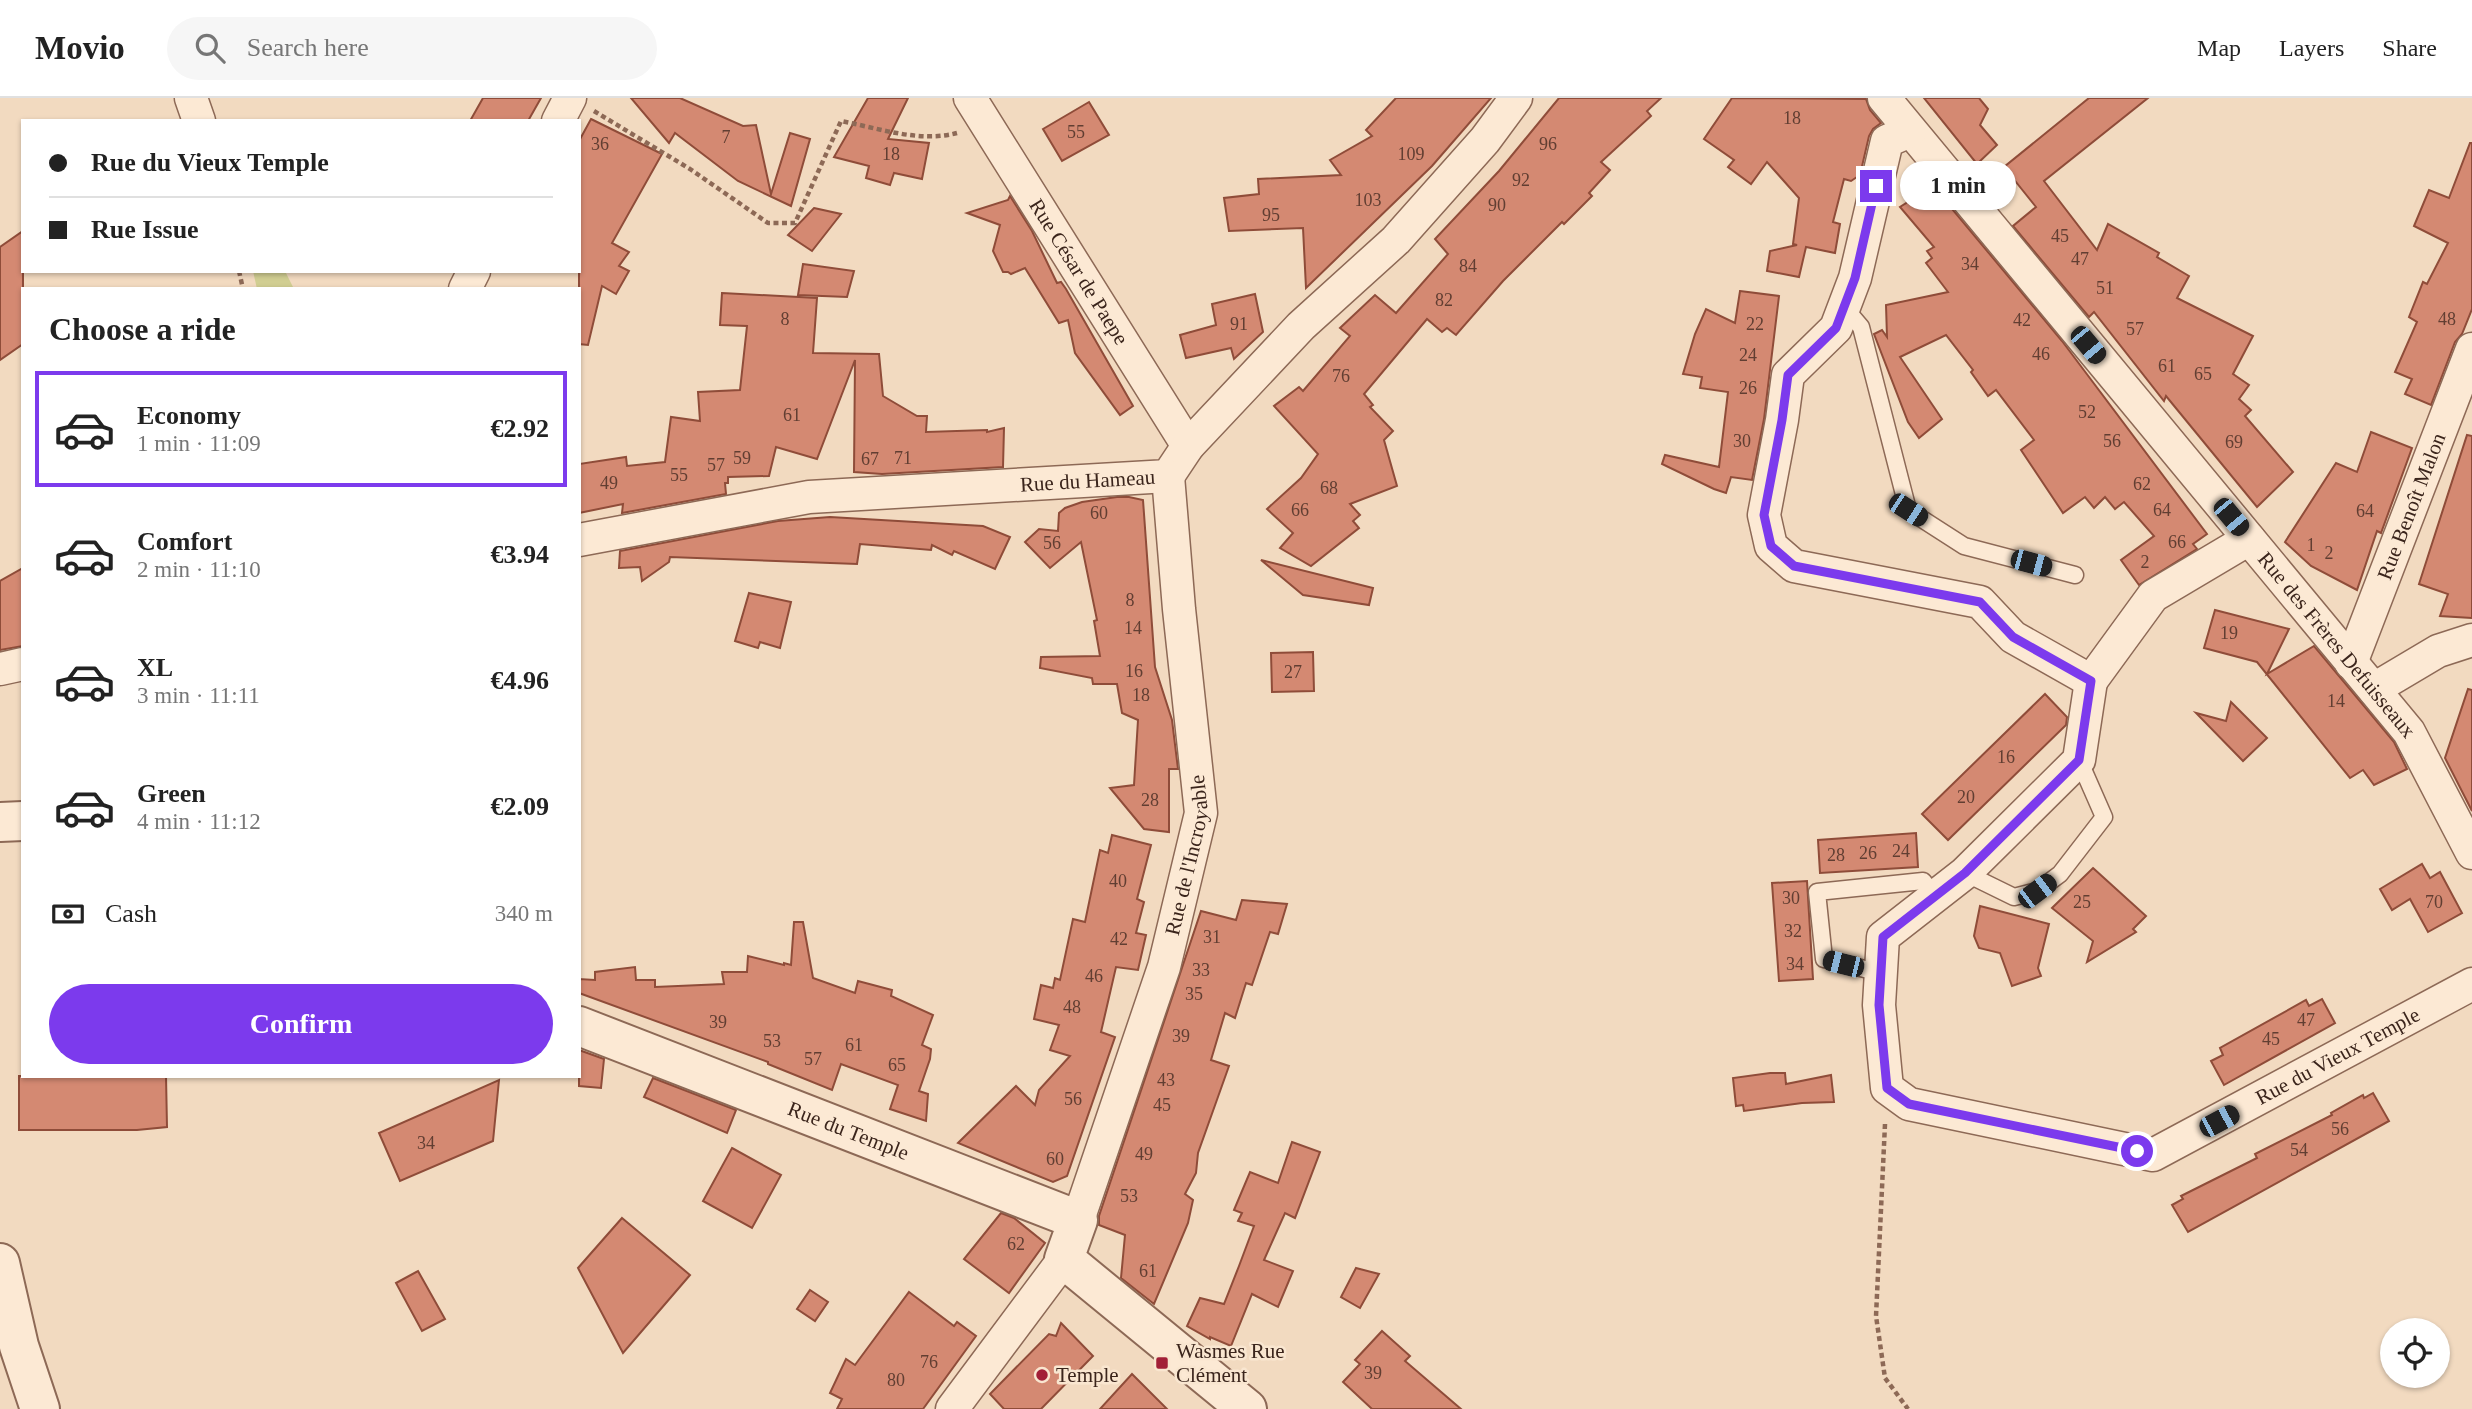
<!DOCTYPE html>
<html lang="en">
<head>
<meta charset="utf-8">
<style>
	:root { --surface:#fff; --page:#f6f6f6; --text:#222; --muted:#767676; --line:#e0e0e0; --accent:#7c3aed }
	body { margin:0; font-family:Georgia,serif; background:var(--page); color:var(--text); height:100vh; display:flex; flex-direction:column; font-size:26px; white-space:nowrap }
	* { box-sizing:border-box; margin:0 }
	p { font-size:23px; color:var(--muted) }
	.icon { flex:none; width:38px; height:38px; fill:none; stroke:currentColor; stroke-width:2; stroke-linecap:round; stroke-linejoin:round }
	.map { position:relative; flex:1; overflow:hidden }
	.details { position:absolute; left:21px; top:189px; width:560px; height:791px; display:flex; flex-direction:column; background:var(--surface); border-radius:0px; box-shadow:0 2px 5px #0004 }
	.details>* { flex:none }
	.top-card { position:absolute; left:21px; top:21px; width:560px; height:154px; border-radius:0px; box-shadow:0 2px 5px #0004; display:grid; align-content:center; height:154px; padding:0 28px; background:var(--surface) }
	.fabs { position:absolute; left:2380px; top:1220px; display:grid; gap:14px }
	.fabs a { display:grid; place-items:center; width:70px; height:70px; border-radius:50%; background:var(--surface); box-shadow:0 2px 5px #0004; font-size:35px }
	.end { position:absolute; width:32px; height:32px; margin:-16px; border:9px solid #7c3aed; background:#fff; box-shadow:0 0 0 4px #fff }
	.from { border-radius:50% }
	.bubble { position:absolute; height:49px; border-radius:24px; background:var(--surface); box-shadow:0 2px 5px #0004; font-size:23px; font-weight:600; line-height:49px; text-align:center }
	.car { position:absolute; width:21px; height:42px; margin:-21px -10px; border-radius:9px; box-shadow:0 0 5px 2px #0007; background:linear-gradient(#222 24%,#8ab4d8 0 40%,#222 0 76%,#8ab4d8 0 86%,#222 0) }
	.top-card b { display:flex; align-items:center; gap:24px; height:66px; font-size:26px }
	.top-card b+b { border-top:2px solid var(--line) }
	.top-card i { width:18px; height:18px; background:var(--text) }
	ul { padding:0; list-style:none }
	li { display:flex; align-items:center; gap:21px; height:116px; margin:0 14px 10px; padding:0 14px; border:4px solid transparent; border-radius:0px }
	li div { flex:1 }
	li b { display:block; font-size:26px }
	li em { font-style:normal; font-weight:600 }
	li.active { border-color:var(--accent) }
	li>.icon { width:63px; height:63px; stroke-width:1.5 }
	h2 { padding:0 28px; font-size:32px; line-height:84px }
	.pay { display:flex; align-items:center; gap:18px; height:77px; padding:0 28px; font-size:26px }
	.pay p { margin-inline-start:auto }
	.cta { display:flex; gap:14px; margin-top:auto; padding:14px 28px }
	.cta a { flex:1; height:80px; border-radius:42px; background:var(--accent); color:#fff; font-size:28px; font-weight:600; line-height:80px; text-align:center }
	header { display:flex; align-items:center; gap:42px; box-sizing:border-box; height:98px; padding:0 35px; background:var(--surface); border-bottom:2px solid var(--line) }
	header strong { font-size:33px }
	nav { display:flex; gap:38px; margin-inline-start:auto; font-size:24px }
	.search { width:490px; height:63px; background:var(--page); display:flex; align-items:center; gap:18px; box-sizing:border-box; padding:0 24px; border-radius:38px; color:var(--muted); font-size:26px }
	.map>svg:first-child { display:block }
	.green { fill:#d1ce92 }
	.building { fill:#d48972; stroke:#8f4c39; stroke-width:2 }
	.lines { fill:none; stroke-linecap:round; stroke-linejoin:round }
	.service-casing { stroke:#8d6956; stroke-width:19 }
	.minor-casing { stroke:#8d6956; stroke-width:35 }
	.tertiary-casing { stroke:#8d6956; stroke-width:42 }
	.path { stroke:#8d6956; stroke-width:4.5; stroke-dasharray:5 3.5; stroke-linecap:butt }
	.service { stroke:#fce9d4; stroke-width:16 }
	.minor { stroke:#fce9d4; stroke-width:32 }
	.tertiary { stroke:#fce9d4; stroke-width:38 }
	.route { stroke:#7c3aed; stroke-width:9 }
	.poi-dot { fill:#a21f37; stroke:#f9e6d0; stroke-width:2.5 }
	.labels { text-anchor:middle; dominant-baseline:central; stroke-width:5; stroke-linejoin:round; paint-order:stroke }
	.number-label { font-size:18px; fill:#613e32 }
	.street-label { font-size:21px; fill:#3b251c; stroke:#f9e6d0 }
	.poi-label { font-size:21px; fill:#3b251c; stroke:#f9e6d0; text-anchor:start }
</style>
</head>
<body>
<header>
<strong>Movio</strong>
<div class="search"><svg class="icon" aria-label="search" viewBox="0 0 24 24"><circle cx="10" cy="10" r="6"/><path d="M15 15l6 6"/></svg>Search here</div>
<nav><a>Map</a><a>Layers</a><a>Share</a></nav>
</header>
<div class="map">
<svg width="2472" height="1311" viewBox="0 0 2472 1311">
	<rect width="100%" height="100%" fill="#f2dac0"/>
	<!-- green -->
	<polygon class="green" points="253,173 285,173 294,191 257,191"/>
	<!-- building -->
	<g class="building">
		<polygon points="483,0 541,0 528,23 470,23"/>
		<polygon points="631,0 680,0 743,28 756,27 771,96 790,35 810,41 791,108 738,83 675,35 669,45"/>
		<polygon points="868,0 908,0 888,41 929,45 922,81 894,75 890,87 866,80 869,68 834,59"/>
		<polygon points="1396,0 1491,0 1432,68 1306,190 1303,130 1229,133 1224,100 1259,96 1258,81 1341,77 1330,62 1372,38 1366,32"/>
		<polygon points="1559,0 1661,0 1647,13 1651,18 1601,64 1610,72 1589,95 1592,98 1564,126 1562,124 1503,183 1456,237 1447,230 1442,234 1427,221 1364,296 1373,307 1370,309 1393,333 1384,342 1397,388 1350,406 1360,417 1353,423 1359,430 1311,468 1280,450 1293,435 1267,411 1301,380 1318,356 1274,308 1299,289 1303,293 1350,238 1340,230 1375,197 1396,215 1448,156 1435,141 1499,73"/>
		<polygon points="1732,0 1866,1 1870,12 1881,25 1873,31 1869,38 1860,77 1851,83 1844,81 1833,124 1840,126 1835,155 1806,149 1799,179 1767,173 1770,153 1797,147 1793,146 1799,100 1767,64 1751,86 1728,69 1734,62 1704,41"/>
		<polygon points="1924,0 1979,0 1988,11 1980,27 1997,47 1977,66"/>
		<polygon points="2089,0 2148,0 2044,83 2097,152 2108,126 2159,155 2157,159 2189,178 2177,200 2253,238 2233,276 2249,287 2239,301 2251,312 2245,318 2293,374 2257,409 2166,298 2164,303 2094,214 2089,219 2013,128 2036,109 2004,69"/>
		<polygon points="1089,4 1109,37 1062,63 1043,31"/>
		<polygon points="591,21 662,56 612,145 629,154 619,168 629,173 616,196 602,188 588,247 579,246 579,43"/>
		<polygon points="2470,45 2472,45 2472,211 2462,236 2455,244 2431,307 2405,296 2412,281 2395,274 2417,224 2409,219 2423,184 2427,186 2448,145 2414,128 2429,92 2449,100"/>
		<polygon points="1933,88 2062,243 2207,436 2193,446 2197,451 2139,487 2121,462 2154,438 2124,404 2115,411 2105,399 2094,410 2085,399 2063,415 2021,352 2034,342 1996,292 1988,298 1971,274 1973,272 1946,237 1900,259 1942,321 1919,340 1908,324 1874,236 1882,232 1887,239 1886,207 1948,194 1926,165 1932,160 1927,153 1934,149 1900,109"/>
		<polygon points="1010,98 1032,133 1057,185 1061,184 1066,191 1133,308 1120,317 1075,255 1068,222 1059,225 1025,170 1011,176 1008,174 1003,174 993,153 1000,127 967,115 1008,102"/>
		<polygon points="814,110 841,116 812,153 788,137"/>
		<polygon points="23,133 23,246 0,262 0,149"/>
		<polygon points="803,166 854,173 847,199 798,197"/>
		<polygon points="1740,193 1779,198 1764,321 1752,382 1731,379 1726,395 1714,391 1662,366 1665,357 1719,369 1728,294 1700,290 1702,279 1683,276 1695,236 1706,211 1735,225"/>
		<polygon points="722,195 817,200 813,255 879,256 883,298 917,318 927,318 926,334 987,332 987,334 1004,330 1003,369 882,376 854,374 855,262 817,361 776,349 769,378 728,379 728,385 725,385 726,396 622,415 623,406 579,415 579,366 626,359 627,368 665,364 671,319 700,323 698,294 740,292 747,228 720,227"/>
		<polygon points="1255,196 1263,234 1234,261 1231,250 1186,260 1180,237 1216,227 1212,206"/>
		<polygon points="2371,334 2412,350 2381,435 2377,433 2357,492 2311,468 2285,444 2336,365 2357,374"/>
		<polygon points="2467,337 2472,338 2472,520 2440,518 2448,496 2419,486"/>
		<polygon points="1117,399 1129,399 1143,402 1155,569 1172,622 1178,671 1169,671 1169,734 1144,731 1110,690 1134,687 1138,622 1122,615 1117,586 1093,586 1092,580 1040,570 1041,559 1100,558 1094,523 1097,522 1081,444 1050,470 1025,444 1039,431 1058,433 1059,415 1065,410 1082,404"/>
		<polygon points="830,419 983,428 1010,439 995,471 954,453 952,457 932,447 931,452 860,446 857,466 670,459 669,464 642,483 640,469 619,470 620,453 778,423"/>
		<polygon points="1261,462 1373,490 1369,507 1303,497"/>
		<polygon points="23,470 23,548 0,552 0,483"/>
		<polygon points="749,495 791,504 780,550 760,544 758,550 735,543"/>
		<polygon points="2215,512 2289,531 2267,576 2314,548 2394,644 2407,671 2374,687 2363,672 2350,680 2257,564 2204,550"/>
		<polygon points="1313,554 1314,593 1272,594 1271,555"/>
		<polygon points="2468,591 2472,592 2472,713 2445,660"/>
		<polygon points="2045,596 2067,619 2066,627 1948,742 1922,716"/>
		<polygon points="2231,604 2267,640 2243,663 2196,615 2226,623"/>
		<polygon points="1916,735 1918,769 1820,775 1818,742"/>
		<polygon points="1112,737 1151,747 1137,801 1144,804 1136,835 1146,837 1138,872 1116,869 1101,934 1115,939 1067,1078 1053,1084 958,1045 1016,988 1035,1007 1039,992 1070,958 1050,952 1059,927 1034,921 1041,887 1053,890 1055,880 1060,882 1073,821 1085,824 1100,752 1108,755"/>
		<polygon points="2422,766 2430,780 2440,774 2462,815 2428,834 2410,801 2392,812 2380,791"/>
		<polygon points="2093,770 2146,818 2133,831 2136,834 2087,864 2093,843 2052,810"/>
		<polygon points="1807,783 1813,881 1779,883 1772,785"/>
		<polygon points="1242,802 1287,806 1278,836 1270,834 1252,887 1246,885 1235,920 1225,915 1211,962 1229,968 1198,1055 1196,1075 1185,1096 1193,1102 1188,1125 1154,1206 1121,1180 1125,1137 1099,1127 1099,1118 1201,813 1236,822"/>
		<polygon points="1980,808 2049,826 2038,870 2041,878 2012,888 2000,855 1979,850 1974,838"/>
		<polygon points="794,824 803,824 813,880 855,895 858,883 892,892 891,898 933,917 922,947 931,951 930,961 919,993 928,996 926,1023 890,1011 898,987 841,966 832,992 768,966 768,964 579,895 579,881 595,882 595,874 635,869 636,882 655,882 655,889 724,886 722,874 747,874 748,858 784,867 784,865 791,867"/>
		<polygon points="2322,901 2335,925 2224,987 2211,963 2223,957 2220,950 2306,902 2309,908"/>
		<polygon points="579,952 604,961 601,990 579,988"/>
		<polygon points="1770,975 1785,975 1786,986 1831,977 1834,1004 1802,1005 1744,1013 1743,1007 1736,1008 1733,980"/>
		<polygon points="19,978 166,978 167,1029 137,1032 19,1032"/>
		<polygon points="653,980 736,1012 727,1035 644,999"/>
		<polygon points="499,982 493,1043 400,1083 379,1035"/>
		<polygon points="2373,995 2389,1023 2188,1134 2172,1107 2183,1101 2181,1098 2257,1060 2255,1056 2332,1017 2331,1015 2363,997 2364,1000"/>
		<polygon points="1292,1044 1320,1054 1295,1120 1285,1115 1264,1162 1293,1173 1278,1209 1252,1196 1231,1248 1210,1239 1210,1241 1187,1228 1200,1200 1224,1206 1239,1168 1254,1128 1238,1123 1242,1115 1234,1112 1250,1074 1278,1085"/>
		<polygon points="732,1050 781,1077 752,1130 703,1103"/>
		<polygon points="1001,1115 1014,1120 1045,1145 1009,1195 964,1161"/>
		<polygon points="622,1120 690,1177 623,1255 578,1170"/>
		<polygon points="1356,1170 1379,1176 1360,1210 1341,1199"/>
		<polygon points="418,1173 445,1221 422,1233 396,1185"/>
		<polygon points="810,1192 828,1204 815,1223 797,1211"/>
		<polygon points="909,1194 954,1228 957,1224 976,1238 923,1311 837,1311 842,1301 830,1295 846,1261 855,1267"/>
		<polygon points="1061,1225 1093,1258 1041,1311 1004,1311 990,1296 1049,1236 1056,1238"/>
		<polygon points="1382,1233 1410,1258 1405,1263 1461,1311 1372,1311 1343,1284 1360,1266 1355,1262"/>
		<polygon points="1132,1276 1167,1311 1100,1311"/>
	</g>
	<g class="lines">
		<defs>
			<g id="service">
				<polyline points="1844,209 1861,229 1908,412 1964,448 2075,477"/>
				<polyline points="1965,775 2014,799 2037,793 2060,776 2104,719 2079,662"/>
				<polyline points="1881,875 1824,861 1817,794 1923,783 1935,798"/>
			</g>
			<g id="minor">
				<polyline points="191,0 199,23"/>
				<path id="s1" d="M970,0L1188,348"/>
				<path id="s2" d="M1884,0L2409,634L2472,755"/>
				<polyline points="558,23 570,0"/>
				<polyline points="1910,33 1887,43 1855,180 1836,230 1788,277 1782,322 1764,417 1771,448 1794,468 1980,504 2013,539 2091,583 2153,498 2249,441"/>
				<polyline points="465,191 474,173"/>
				<path id="s3" d="M579,442L809,399L1168,378L1188,348L1301,228L1396,142L1485,42L1516,0"/>
				<path id="s4" d="M2351,565L2472,251"/>
				<polyline points="0,571 23,566"/>
				<path id="s5" d="M2091,583L2079,662L1965,775L1883,839L1879,907L1887,990L1909,1006L2153,1057L2472,886"/>
				<polyline points="2374,591 2438,553 2472,542"/>
				<path id="s6" d="M1078,1122L1164,869L1201,715L1179,511L1168,378"/>
				<polyline points="952,1311 1064,1161"/>
			</g>
			<g id="tertiary">
				<polyline points="0,724 23,723"/>
				<path id="s7" d="M579,928L1078,1122L1064,1161L1247,1311"/>
				<polyline points="0,1165 19,1248 40,1311"/>
			</g>
		</defs>
		<!-- service casing -->
		<use href="#service" class="service-casing"/>
		<!-- minor casing -->
		<use href="#minor" class="minor-casing"/>
		<!-- tertiary casing -->
		<use href="#tertiary" class="tertiary-casing"/>
		<!-- path -->
		<g class="path">
			<path d="M594,13L690,71L768,125H795L841,23C878,30 919,45 957,35"/>
			<polyline points="239,173 243,191"/>
			<polyline points="1885,1026 1876,1218 1885,1280 1908,1311"/>
		</g>
		<!-- service -->
		<use href="#service" class="service"/>
		<!-- minor -->
		<use href="#minor" class="minor"/>
		<!-- tertiary -->
		<use href="#tertiary" class="tertiary"/>
	</g>
	<g class="lines">
		<!-- route -->
		<polyline class="route" points="1876,88 1855,180 1836,230 1788,277 1782,322 1764,417 1771,448 1794,468 1980,504 2013,539 2091,583 2079,662 1965,775 1883,839 1879,907 1887,990 1909,1006 2137,1053"/>
	</g>
	<!-- markers -->
	<g class="poi-dot">
		<rect x="1155" y="1258" width="14" height="14" rx="3.5"/>
		<circle cx="1042" cy="1277" r="7"/>
	</g>
	<g class="labels">
		<!-- number labels -->
		<g class="number-label">
			<text x="1792" y="20">18</text>
			<text x="1076" y="34">55</text>
			<text x="726" y="39">7</text>
			<text x="600" y="46">36</text>
			<text x="1548" y="46">96</text>
			<text x="891" y="56">18</text>
			<text x="1411" y="56">109</text>
			<text x="1521" y="82">92</text>
			<text x="1368" y="102">103</text>
			<text x="1497" y="107">90</text>
			<text x="1271" y="117">95</text>
			<text x="2060" y="138">45</text>
			<text x="2080" y="161">47</text>
			<text x="1970" y="166">34</text>
			<text x="1468" y="168">84</text>
			<text x="2105" y="190">51</text>
			<text x="1444" y="202">82</text>
			<text x="785" y="221">8</text>
			<text x="2447" y="221">48</text>
			<text x="2022" y="222">42</text>
			<text x="1239" y="226">91</text>
			<text x="1755" y="226">22</text>
			<text x="2135" y="231">57</text>
			<text x="2041" y="256">46</text>
			<text x="1748" y="257">24</text>
			<text x="2167" y="268">61</text>
			<text x="2203" y="276">65</text>
			<text x="1341" y="278">76</text>
			<text x="1748" y="290">26</text>
			<text x="2087" y="314">52</text>
			<text x="792" y="317">61</text>
			<text x="1742" y="343">30</text>
			<text x="2112" y="343">56</text>
			<text x="2234" y="344">69</text>
			<text x="742" y="360">59</text>
			<text x="903" y="360">71</text>
			<text x="870" y="361">67</text>
			<text x="716" y="367">57</text>
			<text x="679" y="377">55</text>
			<text x="609" y="385">49</text>
			<text x="2142" y="386">62</text>
			<text x="1329" y="390">68</text>
			<text x="1300" y="412">66</text>
			<text x="2162" y="412">64</text>
			<text x="2365" y="413">64</text>
			<text x="1099" y="415">60</text>
			<text x="2177" y="444">66</text>
			<text x="1052" y="445">56</text>
			<text x="2311" y="447">1</text>
			<text x="2329" y="455">2</text>
			<text x="2145" y="464">2</text>
			<text x="1130" y="502">8</text>
			<text x="1133" y="530">14</text>
			<text x="2229" y="535">19</text>
			<text x="1134" y="573">16</text>
			<text x="1293" y="574">27</text>
			<text x="1141" y="597">18</text>
			<text x="2336" y="603">14</text>
			<text x="2006" y="659">16</text>
			<text x="1966" y="699">20</text>
			<text x="1150" y="702">28</text>
			<text x="1901" y="753">24</text>
			<text x="1868" y="755">26</text>
			<text x="1836" y="757">28</text>
			<text x="1118" y="783">40</text>
			<text x="1791" y="800">30</text>
			<text x="2082" y="804">25</text>
			<text x="2434" y="804">70</text>
			<text x="1793" y="833">32</text>
			<text x="1212" y="839">31</text>
			<text x="1119" y="841">42</text>
			<text x="1795" y="866">34</text>
			<text x="1201" y="872">33</text>
			<text x="1094" y="878">46</text>
			<text x="1194" y="896">35</text>
			<text x="1072" y="909">48</text>
			<text x="2306" y="922">47</text>
			<text x="718" y="924">39</text>
			<text x="1181" y="938">39</text>
			<text x="2271" y="941">45</text>
			<text x="772" y="943">53</text>
			<text x="854" y="947">61</text>
			<text x="813" y="961">57</text>
			<text x="897" y="967">65</text>
			<text x="1166" y="982">43</text>
			<text x="1073" y="1001">56</text>
			<text x="1162" y="1007">45</text>
			<text x="2340" y="1031">56</text>
			<text x="426" y="1045">34</text>
			<text x="2299" y="1052">54</text>
			<text x="1144" y="1056">49</text>
			<text x="1055" y="1061">60</text>
			<text x="1129" y="1098">53</text>
			<text x="1016" y="1146">62</text>
			<text x="1148" y="1173">61</text>
			<text x="929" y="1264">76</text>
			<text x="1373" y="1275">39</text>
			<text x="896" y="1282">80</text>
		</g>
		<!-- street labels -->
		<g class="street-label">
			<text stroke="none"><textPath href="#s1" startOffset="205">Rue César de Paepe</textPath></text>
			<text stroke="none"><textPath href="#s3" startOffset="513">Rue du Hameau</textPath></text>
			<text stroke="none"><textPath href="#s4" startOffset="168">Rue Benoît Malon</textPath></text>
			<text stroke="none"><textPath href="#s2" startOffset="710">Rue des Frères Defuisseaux</textPath></text>
			<text stroke="none"><textPath href="#s6" startOffset="382">Rue de l'Incroyable</textPath></text>
			<text stroke="none"><textPath href="#s5" startOffset="982">Rue du Vieux Temple</textPath></text>
			<text stroke="none"><textPath href="#s7" startOffset="289">Rue du Temple</textPath></text>
		</g>
		<!-- poi labels -->
		<g class="poi-label">
			<text x="1176" y="1253">Wasmes Rue<tspan x="1176" dy="24">Clément</tspan></text>
			<text x="1056" y="1277">Temple</text>
		</g>
	</g>
</svg>
<div class="fabs">
<a><svg class="icon" aria-label="locate" viewBox="0 0 24 24"><circle cx="12" cy="12" r="6"/><path d="M12 2v4M12 18v4M2 12h4M18 12h4"/></svg></a>
</div>
<i class="end from" style="left:2137px;top:1053px"></i>
<i class="end" style="left:1876px;top:88px"></i>
<div class="bubble" style="left:1900px;top:63px;width:116px">1 min</div>
<i class="car" style="left:2088px;top:247px;rotate:140deg"></i>
<i class="car" style="left:1908px;top:412px;rotate:123deg"></i>
<i class="car" style="left:2231px;top:419px;rotate:140deg"></i>
<i class="car" style="left:2031px;top:465px;rotate:105deg"></i>
<i class="car" style="left:2037px;top:793px;rotate:53deg"></i>
<i class="car" style="left:1843px;top:866px;rotate:284deg"></i>
<i class="car" style="left:2219px;top:1023px;rotate:62deg"></i>
<div class="top-card">
<b><i class="from"></i>Rue du Vieux Temple</b>
<b><i></i>Rue Issue</b>
</div>
<section class="details">
<h2>Choose a ride</h2>
<ul>
<li class="active"><svg class="icon" aria-label="car" viewBox="0 0 24 24"><path d="M5 17H2v-5l4-1 3-4h7l3 4 3 1v5h-3M9 17h6M6 11h13"/><circle cx="7" cy="17" r="2"/><circle cx="17" cy="17" r="2"/></svg><div><b>Economy</b><p>1 min · 11:09</p></div><em>€2.92</em></li>
<li><svg class="icon" aria-label="car" viewBox="0 0 24 24"><path d="M5 17H2v-5l4-1 3-4h7l3 4 3 1v5h-3M9 17h6M6 11h13"/><circle cx="7" cy="17" r="2"/><circle cx="17" cy="17" r="2"/></svg><div><b>Comfort</b><p>2 min · 11:10</p></div><em>€3.94</em></li>
<li><svg class="icon" aria-label="car" viewBox="0 0 24 24"><path d="M5 17H2v-5l4-1 3-4h7l3 4 3 1v5h-3M9 17h6M6 11h13"/><circle cx="7" cy="17" r="2"/><circle cx="17" cy="17" r="2"/></svg><div><b>XL</b><p>3 min · 11:11</p></div><em>€4.96</em></li>
<li><svg class="icon" aria-label="car" viewBox="0 0 24 24"><path d="M5 17H2v-5l4-1 3-4h7l3 4 3 1v5h-3M9 17h6M6 11h13"/><circle cx="7" cy="17" r="2"/><circle cx="17" cy="17" r="2"/></svg><div><b>Green</b><p>4 min · 11:12</p></div><em>€2.09</em></li>
</ul>
<div class="pay"><svg class="icon" aria-label="cash" viewBox="0 0 24 24"><path d="M3 7h18v10H3z"/><circle cx="12" cy="12" r="2"/></svg>Cash<p>340 m</p></div>
<div class="cta"><a>Confirm</a></div>
</section>
</div>
</body>
</html>
